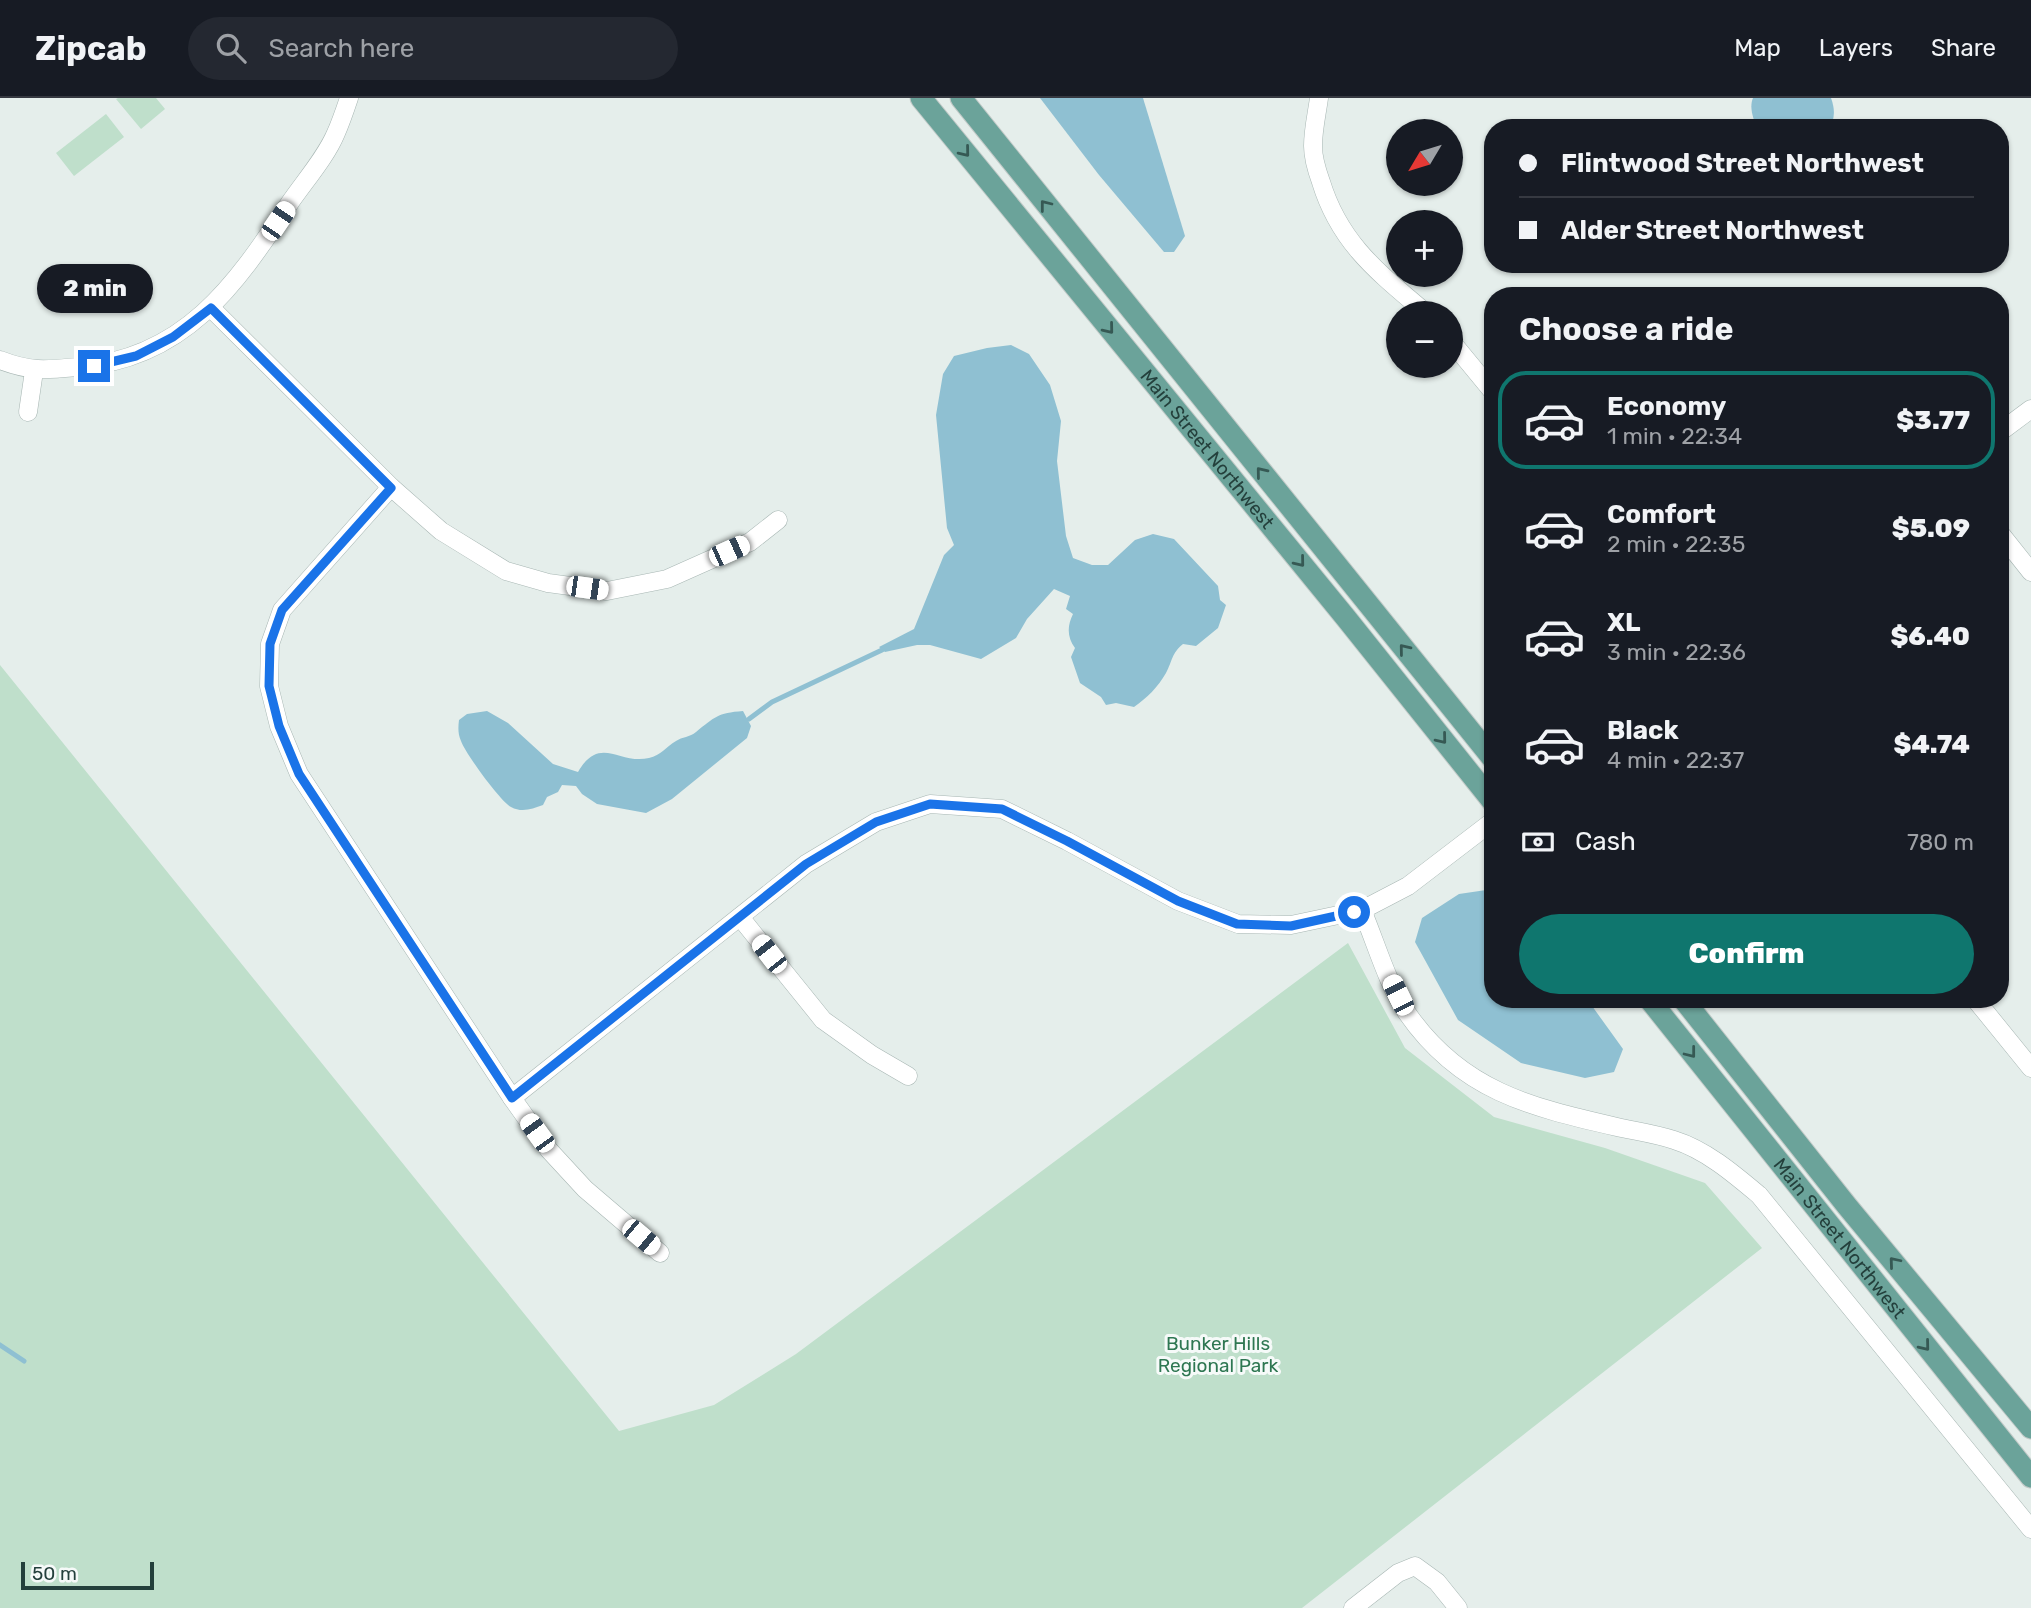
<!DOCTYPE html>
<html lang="en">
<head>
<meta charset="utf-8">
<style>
	:root { --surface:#171b24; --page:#242831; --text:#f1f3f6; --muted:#9ea1a6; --line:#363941; --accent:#0f766e }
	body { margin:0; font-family:Rubik,sans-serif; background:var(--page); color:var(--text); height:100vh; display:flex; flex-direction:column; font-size:26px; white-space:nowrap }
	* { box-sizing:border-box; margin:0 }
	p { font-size:23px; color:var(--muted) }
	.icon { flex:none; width:38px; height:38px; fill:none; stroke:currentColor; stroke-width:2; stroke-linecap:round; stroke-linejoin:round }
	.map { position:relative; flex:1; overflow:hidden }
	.side { position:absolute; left:1484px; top:189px; width:525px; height:721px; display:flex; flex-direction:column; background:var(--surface); border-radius:28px; box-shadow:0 2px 5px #0004 }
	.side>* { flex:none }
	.top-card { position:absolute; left:1484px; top:21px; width:525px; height:154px; border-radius:28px; box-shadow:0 2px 5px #0004; display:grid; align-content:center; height:154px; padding:0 35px; background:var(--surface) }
	.needle { width:46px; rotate:232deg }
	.controls { position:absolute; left:1386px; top:21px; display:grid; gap:14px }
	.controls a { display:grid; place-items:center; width:77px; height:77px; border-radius:50%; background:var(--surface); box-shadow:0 2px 5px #0004; font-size:35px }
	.scale { position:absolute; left:21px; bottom:18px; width:133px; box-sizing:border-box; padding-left:7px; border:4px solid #24403c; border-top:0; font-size:19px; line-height:24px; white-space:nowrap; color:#24403c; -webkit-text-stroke:5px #f6faf9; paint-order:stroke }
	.end { position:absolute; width:32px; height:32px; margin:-16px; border:9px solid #1a73e8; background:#fff; box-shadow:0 0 0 4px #fff }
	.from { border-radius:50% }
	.bubble { position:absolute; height:49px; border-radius:24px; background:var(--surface); box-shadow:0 2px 5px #0004; font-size:23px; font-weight:800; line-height:49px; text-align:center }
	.car { position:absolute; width:21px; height:42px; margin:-21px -10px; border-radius:9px; box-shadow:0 0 5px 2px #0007; background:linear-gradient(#fff 24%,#345 0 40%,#fff 0 76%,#345 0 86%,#fff 0) }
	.top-card b { display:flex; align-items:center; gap:24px; height:66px; font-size:26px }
	.top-card b+b { border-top:2px solid var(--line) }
	.top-card i { width:18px; height:18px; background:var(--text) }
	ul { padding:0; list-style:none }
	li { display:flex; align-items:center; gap:21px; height:98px; margin:0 14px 10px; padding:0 21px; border:4px solid transparent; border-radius:28px }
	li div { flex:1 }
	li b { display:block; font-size:26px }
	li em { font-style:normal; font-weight:800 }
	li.current { border-color:var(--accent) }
	li>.icon { width:63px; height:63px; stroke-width:1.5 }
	h2 { padding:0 35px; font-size:32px; line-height:84px }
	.pay { display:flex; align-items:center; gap:18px; height:77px; padding:0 35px; font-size:26px }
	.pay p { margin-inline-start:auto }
	.action { display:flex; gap:14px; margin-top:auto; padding:14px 35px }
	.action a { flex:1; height:80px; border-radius:42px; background:var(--accent); color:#fff; font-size:28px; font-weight:800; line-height:80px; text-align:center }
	header { display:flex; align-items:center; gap:42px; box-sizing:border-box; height:98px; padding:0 35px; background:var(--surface); border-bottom:2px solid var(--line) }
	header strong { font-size:33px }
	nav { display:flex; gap:38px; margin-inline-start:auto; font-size:24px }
	.search { width:490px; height:63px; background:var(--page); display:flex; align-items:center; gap:18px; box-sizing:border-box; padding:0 24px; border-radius:38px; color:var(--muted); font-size:26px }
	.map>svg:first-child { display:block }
	.green { fill:#bfdfcb }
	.water { fill:#8fc0d2 }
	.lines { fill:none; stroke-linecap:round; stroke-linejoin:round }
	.stream { stroke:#8fc0d2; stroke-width:5 }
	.minor-casing { stroke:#a7b6b3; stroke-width:19 }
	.major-casing { stroke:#c2cac8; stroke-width:23 }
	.minor { stroke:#fff; stroke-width:18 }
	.major { stroke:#6ba39a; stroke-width:21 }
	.oneway { stroke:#365954 }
	.route { stroke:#1a73e8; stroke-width:9 }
	.labels { text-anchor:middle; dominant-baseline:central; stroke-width:6; stroke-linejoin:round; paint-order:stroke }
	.street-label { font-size:19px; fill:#24403c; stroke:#f6faf9 }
	.park-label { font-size:19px; fill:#2e7752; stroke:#f6faf9 }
</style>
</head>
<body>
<header>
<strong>Zipcab</strong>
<div class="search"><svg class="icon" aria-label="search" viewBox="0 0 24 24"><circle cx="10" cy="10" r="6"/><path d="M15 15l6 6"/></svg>Search here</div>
<nav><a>Map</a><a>Layers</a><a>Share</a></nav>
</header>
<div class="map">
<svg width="2031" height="1510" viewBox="0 0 2031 1510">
	<rect width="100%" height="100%" fill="#e5eeeb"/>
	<!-- green -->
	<g class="green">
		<polygon points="118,0 156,0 165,11 141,31 116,1"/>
		<polygon points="106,16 124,39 74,78 56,55"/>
		<polygon points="0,567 619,1333 714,1307 796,1256 1348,845 1405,950 1494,1019 1605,1050 1705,1085 1762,1150 1302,1510 0,1510"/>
	</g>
	<!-- water -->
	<g class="water">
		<polygon points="1040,0 1143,0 1185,138 1174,154 1164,154 1099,77"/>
		<path d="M1753,0H1831C1835,11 1835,20 1830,30H1758C1753,22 1749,9 1753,0Z"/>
		<path d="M1011,247L1029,256L1050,287L1061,323L1057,363L1066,438L1073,460L1092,467H1108L1135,442L1153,436L1174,441L1218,488L1220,502L1226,507L1218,530L1196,548L1183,546C1171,556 1173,562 1166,575C1158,589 1147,600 1134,609L1116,605L1106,607L1101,599L1080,585L1071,559L1075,550C1067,539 1067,528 1073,516L1066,511L1070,498L1054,491L1027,521L1016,540L981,561L930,547H917L885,554L879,549L914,531L944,457L954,447L947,430L936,317L943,276L954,258L987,250Z"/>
		<path d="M487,613L508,625L553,666L578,674C600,636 619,667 649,660C661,657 666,649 676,643C682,639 690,639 696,634C715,619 717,615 743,613L751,628L747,640L672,701L646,715L597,706L582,696L576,688L562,687L558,694L547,699L543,707C532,711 522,715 511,709C501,704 465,655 461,643C458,636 458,630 459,622L467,616Z"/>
		<polygon points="1493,791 1493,901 1587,901 1623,951 1614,974 1585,980 1521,965 1458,922 1415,844 1422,820 1459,796"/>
	</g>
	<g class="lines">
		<!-- stream -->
		<g class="stream">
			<polyline points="749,621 772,604 882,552"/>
			<polyline points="0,1247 24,1263"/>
		</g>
		<defs>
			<g id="minor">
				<path d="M1319,0C1317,15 1313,32 1313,48C1313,60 1317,73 1321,84C1340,146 1379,175 1426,215"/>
				<polyline points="211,210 391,389 441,433 506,473 548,485 607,493 667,481 750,444 778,422"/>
				<polyline points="1451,243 1493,294"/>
				<path d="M0,262C31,274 46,272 78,269C184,261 235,188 289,106C304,84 326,59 336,35C341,24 345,12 349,0"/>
				<polyline points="28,314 34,273"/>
				<polyline points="2000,334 2031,311"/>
				<polyline points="391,389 282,512 270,546 269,588 279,628 299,676 512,1000 549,1052 585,1091 660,1155"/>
				<polyline points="2000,435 2031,474"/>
				<path d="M1362,812C1376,845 1387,885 1407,915C1461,993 1530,1009 1617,1029C1635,1033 1656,1036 1674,1042C1706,1052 1734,1076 1759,1097L2031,1431"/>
				<polyline points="740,819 823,922 872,957 908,978"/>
				<polyline points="1975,901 2031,970"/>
				<polyline points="512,1000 806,766 876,724 930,706 1002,711 1067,743 1178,803 1238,826 1291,827 1362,812 1408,788 1493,723"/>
				<polyline points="1353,1510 1398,1475 1415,1468 1437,1484 1458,1510"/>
			</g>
			<g id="major">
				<path id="s1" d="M921,0L1346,520L1493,704"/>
				<polyline points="961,0 1493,661"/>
				<path id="s2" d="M1649,901L2031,1379"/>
				<polyline points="1683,901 1847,1108 2031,1330"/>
			</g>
		</defs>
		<!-- minor casing -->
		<use href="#minor" class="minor-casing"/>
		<!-- major casing -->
		<use href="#major" class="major-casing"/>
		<!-- minor -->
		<use href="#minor" class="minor"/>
		<!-- major -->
		<use href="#major" class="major"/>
	</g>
	<!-- one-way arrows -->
	<defs><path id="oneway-chevron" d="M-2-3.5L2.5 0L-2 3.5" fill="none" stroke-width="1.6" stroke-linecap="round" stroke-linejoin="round" transform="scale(1.75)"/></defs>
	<g class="oneway">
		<use href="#oneway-chevron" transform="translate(965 54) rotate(51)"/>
		<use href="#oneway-chevron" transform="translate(1045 107) rotate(-128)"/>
		<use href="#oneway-chevron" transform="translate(1109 231) rotate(51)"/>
		<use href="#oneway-chevron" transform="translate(1261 374) rotate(-129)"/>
		<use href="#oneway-chevron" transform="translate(1300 464) rotate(51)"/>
		<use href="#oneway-chevron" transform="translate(1404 551) rotate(-129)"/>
		<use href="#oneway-chevron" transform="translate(1442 641) rotate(51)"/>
		<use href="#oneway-chevron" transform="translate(1691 955) rotate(52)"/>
		<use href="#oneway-chevron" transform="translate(1894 1164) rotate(-130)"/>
		<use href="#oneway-chevron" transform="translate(1925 1248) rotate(51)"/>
	</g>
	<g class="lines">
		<!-- route -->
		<polyline class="route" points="94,268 136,258 173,239 211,210 391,390 282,512 270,546 269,588 279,628 299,676 512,1000 806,766 876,724 930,706 1002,711 1067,743 1178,803 1237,826 1291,828 1354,814"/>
	</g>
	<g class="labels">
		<!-- street labels -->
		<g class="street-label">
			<text stroke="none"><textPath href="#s1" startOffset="453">Main Street Northwest</textPath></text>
			<text stroke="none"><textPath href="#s2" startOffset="306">Main Street Northwest</textPath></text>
		</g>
		<!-- park labels -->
		<g class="park-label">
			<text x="1218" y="1245">Bunker Hills<tspan x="1218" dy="22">Regional Park</tspan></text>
		</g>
	</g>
</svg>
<div class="controls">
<a><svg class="needle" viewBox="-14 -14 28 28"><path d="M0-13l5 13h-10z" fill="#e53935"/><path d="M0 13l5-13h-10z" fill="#9ea1a6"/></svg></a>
<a>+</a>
<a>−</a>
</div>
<div class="scale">50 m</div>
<i class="end from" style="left:1354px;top:814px"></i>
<i class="end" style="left:94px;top:268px"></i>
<div class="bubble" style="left:37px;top:166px;width:116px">2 min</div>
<i class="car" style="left:278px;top:123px;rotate:34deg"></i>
<i class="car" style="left:729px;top:453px;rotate:66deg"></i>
<i class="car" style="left:587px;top:490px;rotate:98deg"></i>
<i class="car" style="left:769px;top:856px;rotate:322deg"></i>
<i class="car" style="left:1398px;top:897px;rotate:334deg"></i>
<i class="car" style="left:537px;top:1035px;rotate:324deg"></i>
<i class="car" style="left:641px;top:1139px;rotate:130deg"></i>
<div class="top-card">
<b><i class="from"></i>Flintwood Street Northwest</b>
<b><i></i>Alder Street Northwest</b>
</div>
<section class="side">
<h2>Choose a ride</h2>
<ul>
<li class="current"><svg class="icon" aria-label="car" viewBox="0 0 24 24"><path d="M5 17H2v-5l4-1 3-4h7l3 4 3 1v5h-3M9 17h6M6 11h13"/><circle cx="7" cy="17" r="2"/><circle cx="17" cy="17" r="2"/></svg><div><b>Economy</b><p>1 min · 22:34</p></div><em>$3.77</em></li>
<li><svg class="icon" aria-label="car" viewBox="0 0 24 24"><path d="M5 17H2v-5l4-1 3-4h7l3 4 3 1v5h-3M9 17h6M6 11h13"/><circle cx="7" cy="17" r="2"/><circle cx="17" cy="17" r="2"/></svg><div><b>Comfort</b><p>2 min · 22:35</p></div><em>$5.09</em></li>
<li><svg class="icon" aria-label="car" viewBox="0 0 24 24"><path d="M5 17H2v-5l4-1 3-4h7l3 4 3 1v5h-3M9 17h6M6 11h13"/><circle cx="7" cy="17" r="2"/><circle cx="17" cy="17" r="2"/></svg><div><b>XL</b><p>3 min · 22:36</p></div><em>$6.40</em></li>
<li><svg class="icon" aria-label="car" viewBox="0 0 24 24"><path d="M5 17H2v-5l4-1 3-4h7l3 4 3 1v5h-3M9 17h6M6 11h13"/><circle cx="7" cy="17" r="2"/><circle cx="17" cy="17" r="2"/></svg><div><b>Black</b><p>4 min · 22:37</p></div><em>$4.74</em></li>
</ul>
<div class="pay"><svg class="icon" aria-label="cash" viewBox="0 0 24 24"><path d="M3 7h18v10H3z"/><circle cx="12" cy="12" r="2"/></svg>Cash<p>780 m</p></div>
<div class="action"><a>Confirm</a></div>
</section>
</div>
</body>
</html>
